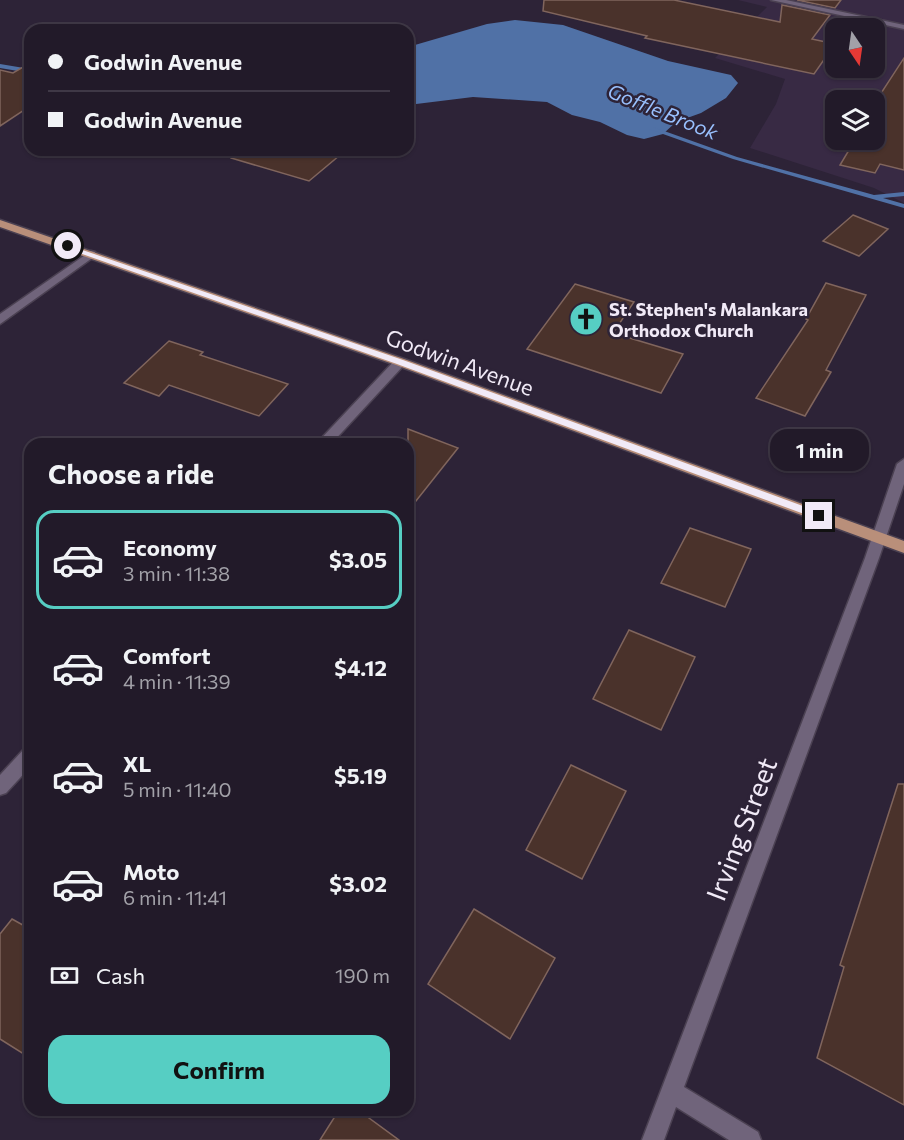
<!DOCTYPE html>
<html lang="en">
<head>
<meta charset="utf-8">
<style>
	:root { --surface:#221a29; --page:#2a2331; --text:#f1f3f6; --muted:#a2a1a8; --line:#3f3846; --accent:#56cec3 }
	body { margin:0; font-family:Commissioner,sans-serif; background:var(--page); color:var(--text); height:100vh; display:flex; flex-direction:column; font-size:22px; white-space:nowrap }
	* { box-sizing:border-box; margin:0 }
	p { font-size:20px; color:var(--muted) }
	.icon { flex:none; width:33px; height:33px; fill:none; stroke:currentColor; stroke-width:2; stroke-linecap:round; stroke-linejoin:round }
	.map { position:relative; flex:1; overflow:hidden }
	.details { position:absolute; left:24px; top:438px; width:390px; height:678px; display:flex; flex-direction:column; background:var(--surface); border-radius:18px; box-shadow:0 2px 4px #0004,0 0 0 2px var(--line) }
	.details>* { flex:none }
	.hud { position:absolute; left:24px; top:24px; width:390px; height:132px; border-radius:18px; box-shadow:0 2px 4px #0004,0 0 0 2px var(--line); display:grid; align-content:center; height:132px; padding:0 24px; background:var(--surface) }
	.needle { width:39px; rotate:167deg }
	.buttons { position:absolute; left:825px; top:18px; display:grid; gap:12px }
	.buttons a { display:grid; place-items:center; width:60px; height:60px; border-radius:12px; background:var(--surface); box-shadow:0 2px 4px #0004,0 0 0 2px var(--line); font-size:30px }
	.end { position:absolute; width:27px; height:27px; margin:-14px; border:8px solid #f1eaf7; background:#111; box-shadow:0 0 0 3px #111 }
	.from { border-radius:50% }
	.bubble { position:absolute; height:42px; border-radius:18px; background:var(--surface); box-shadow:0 2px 4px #0004,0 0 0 2px var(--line); font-size:20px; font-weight:700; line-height:42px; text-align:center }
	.hud b { display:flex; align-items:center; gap:21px; height:57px; font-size:22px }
	.hud b+b { border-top:2px solid var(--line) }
	.hud i { width:15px; height:15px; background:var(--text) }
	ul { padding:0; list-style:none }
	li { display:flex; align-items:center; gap:18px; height:99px; margin:0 12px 9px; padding:0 12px; border:3px solid transparent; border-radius:18px }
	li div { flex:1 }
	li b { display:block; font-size:22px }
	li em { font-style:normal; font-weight:700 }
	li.selected { border-color:var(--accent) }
	li>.icon { width:54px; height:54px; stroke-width:1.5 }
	h2 { padding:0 24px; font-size:27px; line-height:72px }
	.pay { display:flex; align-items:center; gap:15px; height:66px; padding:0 24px; font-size:22px }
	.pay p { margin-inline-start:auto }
	.action { display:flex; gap:12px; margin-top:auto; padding:12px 24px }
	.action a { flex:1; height:69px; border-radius:18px; background:var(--accent); color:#111; font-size:24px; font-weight:700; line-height:69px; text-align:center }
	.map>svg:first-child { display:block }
	.built { fill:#382a44; fill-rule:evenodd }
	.water { fill:#5071a6 }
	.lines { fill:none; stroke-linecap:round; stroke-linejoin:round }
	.stream { fill:#5071a6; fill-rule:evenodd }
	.building { fill:#4a322b; stroke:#80655d; stroke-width:1.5 }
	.minor-casing { stroke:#4b4152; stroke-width:3 }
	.major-casing { stroke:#4b4152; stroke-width:3 }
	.minor { fill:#70647b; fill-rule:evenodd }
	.major { fill:#b98f7a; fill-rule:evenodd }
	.route { fill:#f1eaf7 }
	.labels { text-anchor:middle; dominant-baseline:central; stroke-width:5; stroke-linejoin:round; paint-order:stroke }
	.far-poi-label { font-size:18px; font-weight:bold; fill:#f1eaf7; stroke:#2d2337; text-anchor:start }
	.far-water-label { font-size:20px; font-style:italic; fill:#99c0fe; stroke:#2d2337 }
	.street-label { font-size:22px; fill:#f1eaf7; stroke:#2d2337 }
	.near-street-label { font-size:27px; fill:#f1eaf7; stroke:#2d2337 }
</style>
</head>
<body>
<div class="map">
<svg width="904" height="1140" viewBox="0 0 904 1140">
	<rect width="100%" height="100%" fill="#2d2337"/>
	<!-- built -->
	<path class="built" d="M738,0H904V203L874,188L750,148L776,104L785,79L715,58L767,7ZM836,28H874V68H836ZM836,100H874V140H836Z"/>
	<!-- water -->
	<polygon class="water" points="515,20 563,25 668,61 731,75 738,83 726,98 701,113 676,122 663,134 644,139 627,135 600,122 572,115 547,102 473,97 408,105 408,47 487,24"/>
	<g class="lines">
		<!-- stream -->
		<g class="stream">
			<polygon points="0,64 30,69 30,73 0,68"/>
			<polygon points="649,127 653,127 737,157 874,195 904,192 904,196 883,198 904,204 904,208 733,159 649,129"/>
		</g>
	</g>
	<!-- building -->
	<g class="building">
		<polygon points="544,0 674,0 780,22 782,5 830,15 812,39 835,44 814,74 645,38 647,36 543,11"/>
		<polygon points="797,0 841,0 835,8"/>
		<polygon points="904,58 904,170 880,164 875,173 840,165 855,140 874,140 874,104"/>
		<polygon points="30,63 30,106 0,126 0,70 13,73"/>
		<polygon points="232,150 346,150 309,181 231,158"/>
		<polygon points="853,215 888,229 859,256 823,241"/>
		<polygon points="826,283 866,295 826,370 831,372 805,416 756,398 808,320 806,319"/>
		<polygon points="575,284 634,302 613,333 683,354 661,393 527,349"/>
		<polygon points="169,341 203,352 200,355 288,384 259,416 169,385 159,396 124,383"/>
		<polygon points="408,429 458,448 408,511"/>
		<polygon points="690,528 751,549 725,607 661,583"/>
		<polygon points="629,630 695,657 661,730 593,699"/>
		<polygon points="571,765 626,791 582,879 526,850"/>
		<polygon points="898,784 904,784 904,1105 817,1058 844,967 840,965"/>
		<polygon points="474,909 555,958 510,1039 428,984"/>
		<polygon points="12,919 30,929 30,1058 0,1039 0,934"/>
		<polygon points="339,1110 358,1110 399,1140 320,1140"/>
	</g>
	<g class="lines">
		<defs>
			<g id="minor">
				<polygon points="771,0 786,0 904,25 904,29"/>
				<polygon points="91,251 95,252 95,256 0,324 0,314"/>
				<polygon points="400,358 406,362 404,365 331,444 316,444 396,359"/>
				<polygon points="904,459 904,484 879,558 684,1087 758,1132 761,1140 729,1140 676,1107 664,1140 642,1140 865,558 897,464"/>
				<polygon points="30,747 30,767 6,793 0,795 0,775 24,749"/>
			</g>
			<polygon id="major" points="0,220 404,359 904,541 904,553 396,365 0,227"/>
		</defs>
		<!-- minor casing -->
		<use href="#minor" class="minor-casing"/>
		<!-- major casing -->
		<use href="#major" class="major-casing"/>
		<!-- minor -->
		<use href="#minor" class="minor"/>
		<!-- major -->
		<use href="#major" class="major"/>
	</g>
	<!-- route -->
	<polygon class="route" points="65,244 403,360 822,513 823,516 822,518 815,518 397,364 65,248"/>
	<!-- icons -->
	<defs>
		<symbol id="church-disc" viewBox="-11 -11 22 22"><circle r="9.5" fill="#56cec3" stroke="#2d2337"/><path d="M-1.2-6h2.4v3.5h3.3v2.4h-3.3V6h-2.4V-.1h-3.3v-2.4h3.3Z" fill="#111"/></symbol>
	</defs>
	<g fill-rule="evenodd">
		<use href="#church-disc" x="567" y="300" width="38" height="38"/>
	</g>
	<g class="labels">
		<!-- far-poi labels -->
		<g class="far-poi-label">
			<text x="609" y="309">St. Stephen's Malankara<tspan x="609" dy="21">Orthodox Church</tspan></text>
		</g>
		<!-- far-water labels -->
		<g class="far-water-label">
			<text transform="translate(663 111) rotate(22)">Goffle Brook</text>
		</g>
		<!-- street labels -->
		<g class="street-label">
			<text transform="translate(460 362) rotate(20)">Godwin Avenue</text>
		</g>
		<!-- near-street labels -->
		<g class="near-street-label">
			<text transform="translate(741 829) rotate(-69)">Irving Street</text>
		</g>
	</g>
</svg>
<div class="buttons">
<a><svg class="needle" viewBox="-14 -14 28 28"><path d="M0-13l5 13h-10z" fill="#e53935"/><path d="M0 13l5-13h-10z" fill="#a2a1a8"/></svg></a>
<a><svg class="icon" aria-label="layers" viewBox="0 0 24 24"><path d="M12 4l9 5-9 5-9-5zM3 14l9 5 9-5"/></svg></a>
</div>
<i class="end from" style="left:68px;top:246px"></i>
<i class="end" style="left:819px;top:516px"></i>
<div class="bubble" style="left:770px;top:429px;width:99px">1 min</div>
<div class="hud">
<b><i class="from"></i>Godwin Avenue</b>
<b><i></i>Godwin Avenue</b>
</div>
<section class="details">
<h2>Choose a ride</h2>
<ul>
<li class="selected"><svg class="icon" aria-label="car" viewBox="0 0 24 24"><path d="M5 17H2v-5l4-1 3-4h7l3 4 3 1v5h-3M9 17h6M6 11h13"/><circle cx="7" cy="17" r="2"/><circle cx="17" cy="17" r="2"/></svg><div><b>Economy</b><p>3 min · 11:38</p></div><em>$3.05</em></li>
<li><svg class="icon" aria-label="car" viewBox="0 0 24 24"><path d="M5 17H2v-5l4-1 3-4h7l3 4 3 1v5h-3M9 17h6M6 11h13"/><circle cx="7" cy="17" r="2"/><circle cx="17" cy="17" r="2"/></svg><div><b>Comfort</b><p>4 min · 11:39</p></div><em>$4.12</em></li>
<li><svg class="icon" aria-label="car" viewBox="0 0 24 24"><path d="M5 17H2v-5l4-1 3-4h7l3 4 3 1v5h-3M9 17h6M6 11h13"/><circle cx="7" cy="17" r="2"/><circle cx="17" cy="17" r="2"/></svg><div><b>XL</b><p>5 min · 11:40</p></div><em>$5.19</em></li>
<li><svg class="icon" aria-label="car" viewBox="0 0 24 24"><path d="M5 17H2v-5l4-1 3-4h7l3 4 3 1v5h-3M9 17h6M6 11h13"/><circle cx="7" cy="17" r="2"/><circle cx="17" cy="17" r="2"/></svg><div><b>Moto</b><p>6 min · 11:41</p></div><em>$3.02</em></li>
</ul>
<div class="pay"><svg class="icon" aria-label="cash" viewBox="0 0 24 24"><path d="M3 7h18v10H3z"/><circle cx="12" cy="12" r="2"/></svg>Cash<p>190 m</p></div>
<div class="action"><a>Confirm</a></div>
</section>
</div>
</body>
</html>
